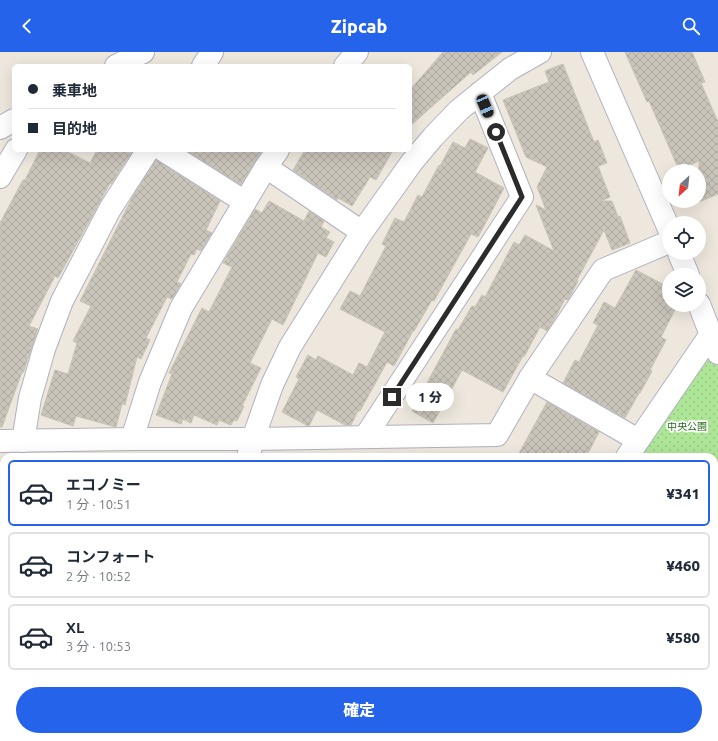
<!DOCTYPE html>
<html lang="ja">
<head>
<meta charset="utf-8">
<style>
	:root { --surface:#fff; --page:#f6f6f7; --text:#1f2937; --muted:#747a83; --line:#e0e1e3; --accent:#2563eb }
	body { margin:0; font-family:Ubuntu,"Noto Sans JP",sans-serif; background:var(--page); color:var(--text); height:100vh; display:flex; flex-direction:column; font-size:15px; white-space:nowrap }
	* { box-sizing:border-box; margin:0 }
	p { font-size:13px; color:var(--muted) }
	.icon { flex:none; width:22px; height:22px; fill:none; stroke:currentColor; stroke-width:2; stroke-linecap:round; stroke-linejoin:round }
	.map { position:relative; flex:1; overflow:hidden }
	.sheet { position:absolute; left:0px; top:401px; width:718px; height:288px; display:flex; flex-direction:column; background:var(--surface); border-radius:12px 12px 0 0; box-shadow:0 4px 16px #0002 }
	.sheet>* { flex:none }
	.banner { position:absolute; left:12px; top:12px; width:400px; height:88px; border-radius:6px; box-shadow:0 4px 16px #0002; display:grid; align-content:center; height:88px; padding:0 16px; background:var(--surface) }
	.needle { width:26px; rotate:207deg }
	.fabs { position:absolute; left:662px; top:112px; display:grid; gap:8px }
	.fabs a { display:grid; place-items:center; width:44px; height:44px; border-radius:50%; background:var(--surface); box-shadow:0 4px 16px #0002; font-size:20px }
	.end { position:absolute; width:18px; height:18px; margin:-9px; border:5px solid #2b2b2b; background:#fff; box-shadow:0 0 0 2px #fff }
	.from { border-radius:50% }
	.bubble { position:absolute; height:28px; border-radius:14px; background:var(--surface); box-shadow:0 4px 16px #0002; font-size:13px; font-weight:800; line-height:28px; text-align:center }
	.car { position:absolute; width:12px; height:24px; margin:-12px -6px; border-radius:5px; box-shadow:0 0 3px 1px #0007; background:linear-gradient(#222 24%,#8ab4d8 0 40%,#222 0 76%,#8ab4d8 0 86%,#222 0) }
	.banner b { display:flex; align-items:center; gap:14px; height:38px; font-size:15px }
	.banner b+b { border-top:1px solid var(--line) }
	.banner i { width:10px; height:10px; background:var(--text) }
	ul { padding:7px 0 0; list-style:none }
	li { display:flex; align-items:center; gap:12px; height:66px; margin:0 8px 6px; padding:0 8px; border:2px solid var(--line); border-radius:6px }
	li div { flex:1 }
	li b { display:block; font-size:15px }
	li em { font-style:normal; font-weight:800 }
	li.current { border-color:var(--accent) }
	li>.icon { width:36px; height:36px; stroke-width:1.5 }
	.primary-button { display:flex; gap:8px; margin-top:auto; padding:8px 16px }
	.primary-button a { flex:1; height:46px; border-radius:24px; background:var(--accent); color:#fff; font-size:16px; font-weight:800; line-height:46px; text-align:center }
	header { display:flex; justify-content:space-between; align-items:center; height:52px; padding:0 16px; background:var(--accent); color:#fff; font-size:18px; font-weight:800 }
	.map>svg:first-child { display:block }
	.park { fill:url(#park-dots) }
	.building { fill:url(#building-cross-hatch); stroke:#c9c3b6 }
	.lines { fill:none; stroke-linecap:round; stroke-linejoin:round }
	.minor-casing { stroke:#b1b2bf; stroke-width:24 }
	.minor { stroke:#fff; stroke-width:22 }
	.route { stroke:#2b2b2b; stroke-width:5 }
	.labels { text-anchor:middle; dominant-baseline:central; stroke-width:3.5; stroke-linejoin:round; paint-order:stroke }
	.park-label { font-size:10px; fill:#246c17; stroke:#fff }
</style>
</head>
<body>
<header><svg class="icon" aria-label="back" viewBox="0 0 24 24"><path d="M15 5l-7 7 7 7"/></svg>Zipcab<svg class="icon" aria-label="search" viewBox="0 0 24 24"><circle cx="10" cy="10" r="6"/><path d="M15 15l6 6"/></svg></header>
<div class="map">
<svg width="718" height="689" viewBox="0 0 718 689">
	<defs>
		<pattern id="park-dots" width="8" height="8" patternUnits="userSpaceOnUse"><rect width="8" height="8" fill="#aee697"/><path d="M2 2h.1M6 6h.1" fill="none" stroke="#96c582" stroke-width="1.8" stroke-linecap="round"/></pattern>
		<pattern id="building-cross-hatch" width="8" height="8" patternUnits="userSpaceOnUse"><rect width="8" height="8" fill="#c9c5bb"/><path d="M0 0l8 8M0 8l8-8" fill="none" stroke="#ada9a1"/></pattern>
	</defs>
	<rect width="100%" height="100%" fill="#ede7dd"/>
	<!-- park -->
	<polygon class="park" points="711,282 718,301 718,501 714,501 714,405 629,405"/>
	<!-- building -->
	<g class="building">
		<polygon points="443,0 502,0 473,23 471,20 410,74 410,38"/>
		<polygon points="625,0 692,0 705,30 701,31 718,70 718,142 699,150 699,109 679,118 649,49 647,50"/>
		<polygon points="563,12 594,90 598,88 607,111 598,114 610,145 601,149 612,149 618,165 620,164 630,191 612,198 604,178 577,228 578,229 568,248 565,247 554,268 547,279 540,275 524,305 523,304 503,340 462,318 433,371 412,359 456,277 458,278 472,254 475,255 482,243 485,245 514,190 519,193 525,183 554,199 536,153 546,158 537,135 547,115 526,105 503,48 549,30 545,19"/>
		<polygon points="470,87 488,96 475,120 504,136 478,185 471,182 434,249 432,248 414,279 413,279 394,314 387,310 360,359 358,359 351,373 345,373 317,358 309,374 308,374 282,360 299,327 296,325 308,303 316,308 318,304 353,323 359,311 367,315 385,280 340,257 350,239 360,244 386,194 382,192 395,166 404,170 418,143 422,145 439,113 440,114 453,90 465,96"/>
		<polygon points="40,98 64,98 90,111 97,98 133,98 111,132 110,131 58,226 55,224 29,274 38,277 23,321 22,320 2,375 0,375 0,171 23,128 25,128"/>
		<polygon points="186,98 262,98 241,133"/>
		<polygon points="305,98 393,98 376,128 370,125 352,154 338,146 337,148 293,118"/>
		<polygon points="156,108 220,149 206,178 212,181 201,199 197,197 194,203 191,202 177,230 181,232 172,247 167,245 146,286 150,288 141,307 137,305 125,353 122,352 116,375 76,364 73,374 41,363 55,318 68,322 77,291 73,289 91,254 80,249 133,144"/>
		<polygon points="269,149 304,169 309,159 324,169 321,175 330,180 326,186 334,190 326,205 318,201 283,273 272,267 250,311 261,316 242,354 244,354 237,369 234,368 231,373 219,368 217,373 194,363 191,371 183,367 181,372 156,363 172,322 169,321 202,256 209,260 232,215 223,211 255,157 262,161"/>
		<polygon points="636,218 668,235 662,246 669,250 669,253 675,253 677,254 661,285 666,288 650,318 652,319 640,341 639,341 625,366 563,331 575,308 579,310 598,273 593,271 604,250 615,256"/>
		<polygon points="547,350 599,380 586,405 517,405"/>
	</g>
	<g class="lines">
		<defs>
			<g id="minor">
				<polyline points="592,0 669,177"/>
				<polyline points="116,14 143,0"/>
				<polyline points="203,14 212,0"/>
				<polyline points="345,14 357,0"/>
				<polyline points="0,76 14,68"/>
				<polyline points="163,98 245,150"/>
				<polyline points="266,115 362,180"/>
				<polyline points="0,125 16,98"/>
				<polyline points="679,201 688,223"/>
				<polyline points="699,252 718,301"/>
				<polyline points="530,326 638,388"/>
				<polyline points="365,385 522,145 480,41"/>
				<polyline points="132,387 150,330 181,256 266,115 278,98"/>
				<polyline points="0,389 132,387 253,387 497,383 530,326 603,218 669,190"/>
				<polyline points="23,389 30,346 44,297 62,249 110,157 148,98"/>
				<polyline points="248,405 253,387 272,333 290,295 362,180 412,110 433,85 459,58 480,41 510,17 540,0"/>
				<polyline points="627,405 711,282"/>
				<polyline points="714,501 718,501"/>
				<polyline points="0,509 4,509"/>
				<polyline points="714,622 718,625"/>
				<polyline points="0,628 4,628"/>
				<polyline points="36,685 37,689"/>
				<polyline points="155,685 156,689"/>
				<polyline points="273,685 275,689"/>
				<polyline points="413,685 415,689"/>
				<polyline points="587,685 593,689"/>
				<polyline points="551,689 553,685"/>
			</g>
		</defs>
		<!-- minor casing -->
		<use href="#minor" class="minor-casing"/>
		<!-- minor -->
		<use href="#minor" class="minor"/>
	</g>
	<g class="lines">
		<!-- route -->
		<polyline class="route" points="392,345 522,145 496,80"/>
	</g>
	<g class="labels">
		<!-- park labels -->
		<g class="park-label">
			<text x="687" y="374">中央公園</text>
		</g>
	</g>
</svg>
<div class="fabs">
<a><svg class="needle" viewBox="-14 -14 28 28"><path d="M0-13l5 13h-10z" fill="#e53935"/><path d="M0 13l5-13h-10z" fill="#747a83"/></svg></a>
<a><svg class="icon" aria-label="locate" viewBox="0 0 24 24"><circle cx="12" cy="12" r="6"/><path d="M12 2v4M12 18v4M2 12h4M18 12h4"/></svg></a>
<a><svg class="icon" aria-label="layers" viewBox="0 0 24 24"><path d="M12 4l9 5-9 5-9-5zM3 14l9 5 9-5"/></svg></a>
</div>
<i class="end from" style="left:496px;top:80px"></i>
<i class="end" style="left:392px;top:345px"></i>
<div class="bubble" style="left:406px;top:331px;width:48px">1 分</div>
<i class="car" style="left:485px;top:54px;rotate:157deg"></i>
<div class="banner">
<b><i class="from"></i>乗車地</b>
<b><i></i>目的地</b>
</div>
<section class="sheet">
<ul>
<li class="current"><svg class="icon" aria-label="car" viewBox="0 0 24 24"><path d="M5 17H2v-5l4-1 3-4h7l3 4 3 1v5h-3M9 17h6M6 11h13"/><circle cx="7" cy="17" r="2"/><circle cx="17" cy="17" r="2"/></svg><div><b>エコノミー</b><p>1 分 · 10:51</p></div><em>¥341</em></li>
<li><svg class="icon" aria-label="car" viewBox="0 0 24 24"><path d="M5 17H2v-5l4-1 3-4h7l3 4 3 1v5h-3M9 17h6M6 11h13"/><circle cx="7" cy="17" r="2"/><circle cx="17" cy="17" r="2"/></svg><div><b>コンフォート</b><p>2 分 · 10:52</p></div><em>¥460</em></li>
<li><svg class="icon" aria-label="car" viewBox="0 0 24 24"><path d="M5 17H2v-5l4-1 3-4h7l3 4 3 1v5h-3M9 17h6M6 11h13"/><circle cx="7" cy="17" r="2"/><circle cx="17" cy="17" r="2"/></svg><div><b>XL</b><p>3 分 · 10:53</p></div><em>¥580</em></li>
</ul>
<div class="primary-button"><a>確定</a></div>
</section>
</div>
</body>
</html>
